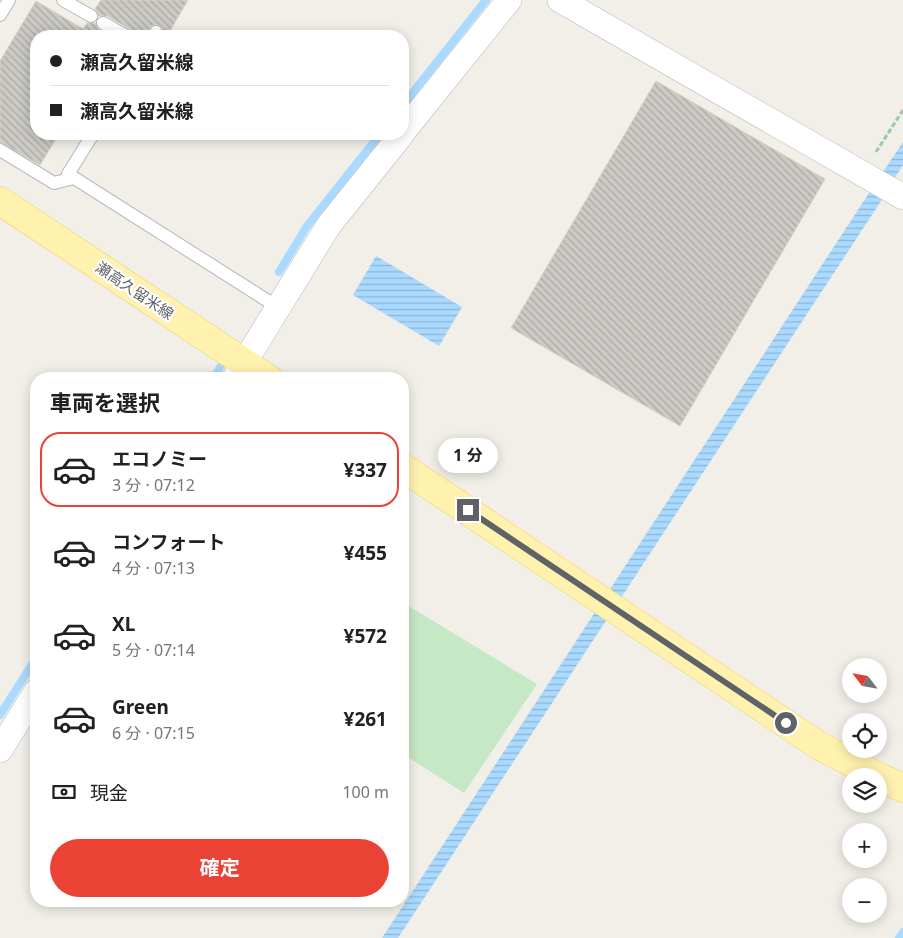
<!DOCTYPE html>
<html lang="ja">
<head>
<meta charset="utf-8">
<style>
	:root { --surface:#fff; --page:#f6f6f6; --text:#202124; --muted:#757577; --line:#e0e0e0; --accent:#ea4335 }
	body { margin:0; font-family:"Noto Sans","Noto Sans JP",sans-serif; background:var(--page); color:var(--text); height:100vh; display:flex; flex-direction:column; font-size:19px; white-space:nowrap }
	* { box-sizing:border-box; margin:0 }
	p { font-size:16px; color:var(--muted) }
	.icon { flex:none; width:28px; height:28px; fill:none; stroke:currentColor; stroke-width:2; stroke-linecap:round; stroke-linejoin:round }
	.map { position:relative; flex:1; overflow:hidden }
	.panel { position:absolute; left:30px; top:372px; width:379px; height:535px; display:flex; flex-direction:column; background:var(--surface); border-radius:20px; box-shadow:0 2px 12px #0003 }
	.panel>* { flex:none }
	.hud { position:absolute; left:30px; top:30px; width:379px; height:110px; border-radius:20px; box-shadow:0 2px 12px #0003; display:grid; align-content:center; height:110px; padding:0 20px; background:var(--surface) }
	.needle { width:32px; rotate:301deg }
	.controls { position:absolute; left:842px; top:658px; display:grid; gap:10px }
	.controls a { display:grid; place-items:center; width:45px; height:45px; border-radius:50%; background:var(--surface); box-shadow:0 2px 12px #0003; font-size:25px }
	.end { position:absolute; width:22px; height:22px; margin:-11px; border:6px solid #5f6368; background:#fff; box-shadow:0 0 0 2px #fff }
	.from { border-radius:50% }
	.bubble { position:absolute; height:35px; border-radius:18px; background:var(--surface); box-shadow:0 2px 12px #0003; font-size:16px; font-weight:700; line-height:35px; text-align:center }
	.hud b { display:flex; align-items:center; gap:18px; height:48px; font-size:19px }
	.hud b+b { border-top:1px solid var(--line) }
	.hud i { width:12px; height:12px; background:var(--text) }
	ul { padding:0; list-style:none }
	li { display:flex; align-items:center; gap:15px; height:75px; margin:0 10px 8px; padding:0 10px; border:2px solid transparent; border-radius:20px }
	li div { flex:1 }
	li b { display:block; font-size:19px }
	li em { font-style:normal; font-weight:700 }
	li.active { border-color:var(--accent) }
	li>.icon { width:45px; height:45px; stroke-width:1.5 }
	h2 { padding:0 20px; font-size:22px; line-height:60px }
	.pay { display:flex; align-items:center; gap:12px; height:55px; padding:0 20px; font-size:19px }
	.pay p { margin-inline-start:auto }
	.action { display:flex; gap:10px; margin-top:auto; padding:10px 20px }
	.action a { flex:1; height:58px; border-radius:30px; background:var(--accent); color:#fff; font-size:20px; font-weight:700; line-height:58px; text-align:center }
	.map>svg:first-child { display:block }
	.grass { fill:#c5e8c5 }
	.water { fill:url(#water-rules) }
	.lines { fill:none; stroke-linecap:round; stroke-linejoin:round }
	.stream { stroke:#aadaff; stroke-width:8 }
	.building { fill:url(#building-back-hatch); stroke:#d6d1c6 }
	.service-casing { stroke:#b5b8bc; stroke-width:14 }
	.minor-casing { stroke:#b5b8bc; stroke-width:26 }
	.primary-casing { stroke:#f2c960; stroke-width:29 }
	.path { stroke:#9cc7a9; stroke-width:3; stroke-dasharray:5 2.5; stroke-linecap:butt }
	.service { stroke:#fff; stroke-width:12 }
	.minor { stroke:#fff; stroke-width:25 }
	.primary { stroke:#fff2af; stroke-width:28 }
	.route { stroke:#5f6368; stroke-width:6 }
	.labels { text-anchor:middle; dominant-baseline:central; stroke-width:4.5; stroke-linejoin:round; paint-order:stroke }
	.street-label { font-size:15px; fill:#5f6368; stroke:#fff }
</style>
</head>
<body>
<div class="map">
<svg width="903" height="938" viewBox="0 0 903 938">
	<defs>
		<pattern id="water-rules" width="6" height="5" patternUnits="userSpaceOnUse" patternTransform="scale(1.25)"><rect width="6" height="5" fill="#aadaff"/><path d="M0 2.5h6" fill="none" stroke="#8eb4d2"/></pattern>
		<pattern id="building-back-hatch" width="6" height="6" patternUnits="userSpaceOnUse" patternTransform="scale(1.25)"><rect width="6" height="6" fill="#cccac5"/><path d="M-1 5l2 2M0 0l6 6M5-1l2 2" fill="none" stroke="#a9a8a4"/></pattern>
	</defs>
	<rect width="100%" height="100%" fill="#f1efe8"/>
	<!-- grass -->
	<polygon class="grass" points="402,602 537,684 464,793 403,754"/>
	<!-- water -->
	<g class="water">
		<polygon points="903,142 903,165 894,179 883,172"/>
		<polygon points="871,190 883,198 398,938 382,938"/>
		<polygon points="376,256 462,307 439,346 353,295"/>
	</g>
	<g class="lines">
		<!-- stream -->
		<g class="stream">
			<polyline points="402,106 486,0"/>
			<polyline points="279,272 307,226 380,134"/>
			<polyline points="213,379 220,367"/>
			<polyline points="0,715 36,658"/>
			<polyline points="899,938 903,932"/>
		</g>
	</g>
	<!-- building -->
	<g class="building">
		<polygon points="101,0 188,0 167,36 163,36 163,28 156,24 150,27 145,36 134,36 130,29 107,16 99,16 95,9"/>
		<polygon points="36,1 83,29 87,23 95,23 99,30 110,36 36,36 36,134 59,134 40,165 0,142 0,61"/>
		<polygon points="656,81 825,179 680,426 511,328"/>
	</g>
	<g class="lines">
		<defs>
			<g id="service">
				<polyline points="63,0 91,16"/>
				<polyline points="0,15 9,0"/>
				<polyline points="103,23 126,36"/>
				<polyline points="153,36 156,32"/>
				<polyline points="93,134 68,174 279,308"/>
				<polyline points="0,150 54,183 74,178"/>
			</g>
			<g id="minor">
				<polyline points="560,0 903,197"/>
				<polyline points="402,133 509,0"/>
				<polyline points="234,379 329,225 402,134"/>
				<polyline points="0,750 36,692"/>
			</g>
			<g id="primary">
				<polyline points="0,201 269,379"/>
				<polyline points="402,467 818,745 877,776"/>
				<polyline points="879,777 903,788"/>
			</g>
		</defs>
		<!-- service casing -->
		<use href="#service" class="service-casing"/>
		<!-- minor casing -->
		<use href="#minor" class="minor-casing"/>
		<!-- primary casing -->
		<use href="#primary" class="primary-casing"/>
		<!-- path -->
		<polyline class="path" points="876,152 903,110"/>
		<!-- service -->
		<use href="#service" class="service"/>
		<!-- minor -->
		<use href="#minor" class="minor"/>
		<!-- primary -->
		<use href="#primary" class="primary"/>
	</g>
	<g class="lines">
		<!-- route -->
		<polyline class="route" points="468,510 786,723"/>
	</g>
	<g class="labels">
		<!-- street labels -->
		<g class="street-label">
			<text transform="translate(135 290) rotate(34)">瀬高久留米線</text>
		</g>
	</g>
</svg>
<div class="controls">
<a><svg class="needle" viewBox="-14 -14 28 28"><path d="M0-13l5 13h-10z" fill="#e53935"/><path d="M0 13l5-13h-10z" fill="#757577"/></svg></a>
<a><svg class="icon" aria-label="locate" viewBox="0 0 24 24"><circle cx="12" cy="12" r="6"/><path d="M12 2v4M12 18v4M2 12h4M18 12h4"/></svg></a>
<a><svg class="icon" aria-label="layers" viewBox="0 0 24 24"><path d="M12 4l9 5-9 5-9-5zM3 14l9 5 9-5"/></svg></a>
<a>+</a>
<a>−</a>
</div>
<i class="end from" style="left:786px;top:723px"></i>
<i class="end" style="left:468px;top:510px"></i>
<div class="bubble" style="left:438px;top:438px;width:60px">1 分</div>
<div class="hud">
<b><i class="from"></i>瀬高久留米線</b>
<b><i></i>瀬高久留米線</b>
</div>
<section class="panel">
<h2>車両を選択</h2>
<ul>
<li class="active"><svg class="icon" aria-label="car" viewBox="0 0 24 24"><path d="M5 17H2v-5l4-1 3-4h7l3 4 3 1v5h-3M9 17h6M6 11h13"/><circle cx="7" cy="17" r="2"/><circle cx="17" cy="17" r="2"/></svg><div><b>エコノミー</b><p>3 分 · 07:12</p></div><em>¥337</em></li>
<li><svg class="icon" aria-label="car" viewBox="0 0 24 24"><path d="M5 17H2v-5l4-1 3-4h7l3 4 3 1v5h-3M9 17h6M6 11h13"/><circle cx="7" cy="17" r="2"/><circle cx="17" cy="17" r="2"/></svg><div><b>コンフォート</b><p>4 分 · 07:13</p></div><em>¥455</em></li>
<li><svg class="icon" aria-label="car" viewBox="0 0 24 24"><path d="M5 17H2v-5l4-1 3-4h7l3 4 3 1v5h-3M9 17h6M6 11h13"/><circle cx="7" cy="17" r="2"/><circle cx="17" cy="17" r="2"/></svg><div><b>XL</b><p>5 分 · 07:14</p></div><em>¥572</em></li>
<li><svg class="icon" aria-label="car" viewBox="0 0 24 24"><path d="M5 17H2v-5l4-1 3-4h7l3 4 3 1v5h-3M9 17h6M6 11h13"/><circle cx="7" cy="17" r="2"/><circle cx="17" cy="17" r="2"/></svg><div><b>Green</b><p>6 分 · 07:15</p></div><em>¥261</em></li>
</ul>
<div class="pay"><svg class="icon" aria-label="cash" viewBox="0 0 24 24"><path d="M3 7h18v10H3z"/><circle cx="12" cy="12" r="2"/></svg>現金<p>100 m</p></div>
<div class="action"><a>確定</a></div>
</section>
</div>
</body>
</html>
